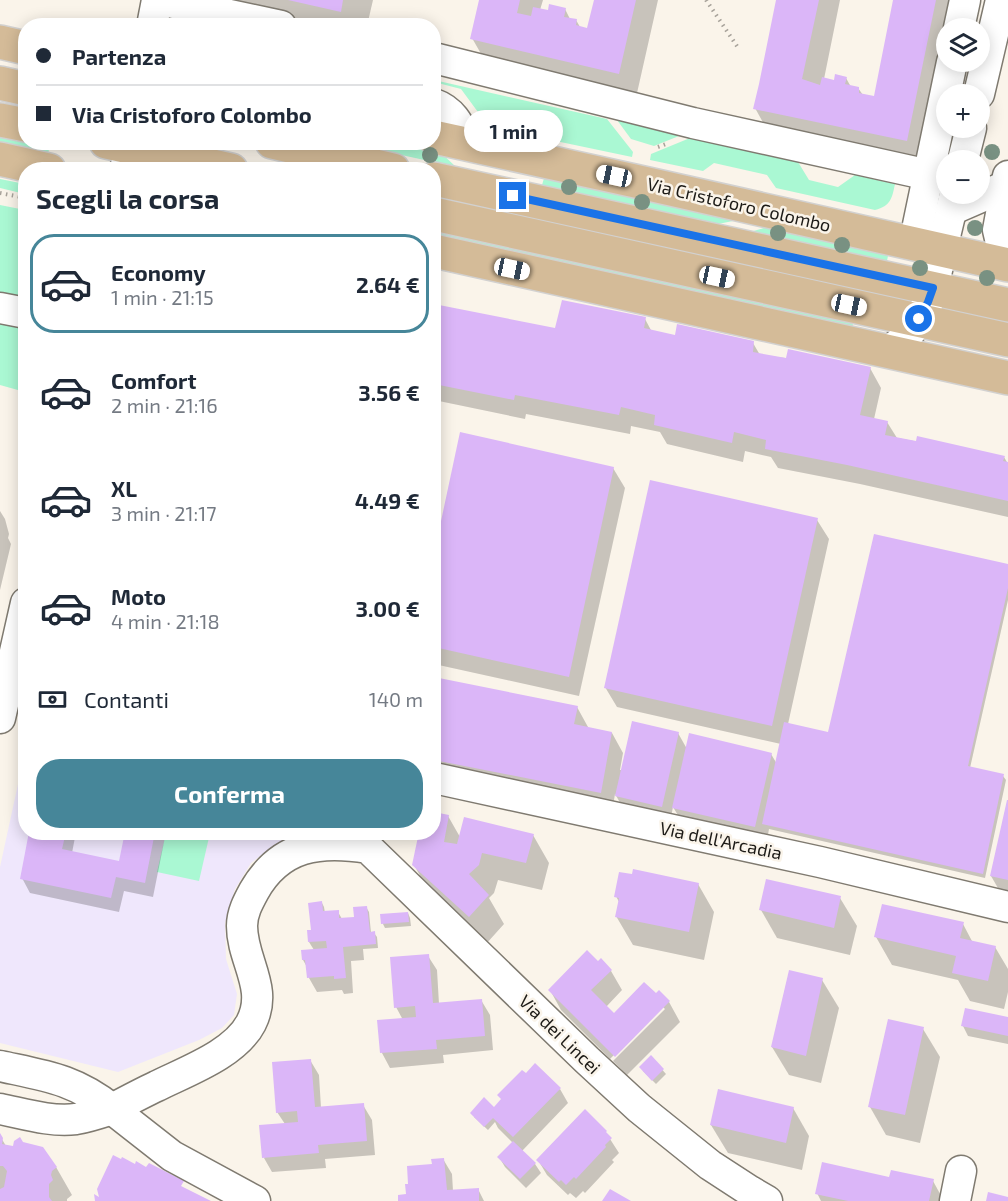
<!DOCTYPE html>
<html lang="it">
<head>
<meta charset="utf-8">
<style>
	:root { --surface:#fff; --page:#f6f6f7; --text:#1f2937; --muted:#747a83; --line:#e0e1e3; --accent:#468699 }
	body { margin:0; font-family:"Exo 2",sans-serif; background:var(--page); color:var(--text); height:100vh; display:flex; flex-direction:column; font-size:22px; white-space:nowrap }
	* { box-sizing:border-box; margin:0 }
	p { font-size:20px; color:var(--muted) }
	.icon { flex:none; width:33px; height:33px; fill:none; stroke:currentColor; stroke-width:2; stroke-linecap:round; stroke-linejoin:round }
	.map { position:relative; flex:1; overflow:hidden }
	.side { position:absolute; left:18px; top:162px; width:423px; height:678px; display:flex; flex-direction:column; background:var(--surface); border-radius:24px; box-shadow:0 3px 15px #0003 }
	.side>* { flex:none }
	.banner { position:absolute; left:18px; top:18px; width:423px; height:132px; border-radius:24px; box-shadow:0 3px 15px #0003; display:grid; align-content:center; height:132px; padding:0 18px; background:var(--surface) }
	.fabs { position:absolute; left:936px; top:18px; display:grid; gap:12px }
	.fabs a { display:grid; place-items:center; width:54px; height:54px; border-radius:50%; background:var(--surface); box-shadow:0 3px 15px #0003; font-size:30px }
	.end { position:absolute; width:27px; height:27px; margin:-14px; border:8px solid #1a73e8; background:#fff; box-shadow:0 0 0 3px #fff }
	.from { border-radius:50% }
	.bubble { position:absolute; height:42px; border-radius:21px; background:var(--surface); box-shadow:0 3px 15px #0003; font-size:20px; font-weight:700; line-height:42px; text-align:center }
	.car { position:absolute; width:18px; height:36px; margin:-18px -9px; border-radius:8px; box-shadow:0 0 4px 2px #0007; background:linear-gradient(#fff 24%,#345 0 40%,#fff 0 76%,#345 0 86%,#fff 0) }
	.banner b { display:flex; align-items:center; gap:21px; height:57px; font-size:22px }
	.banner b+b { border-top:2px solid var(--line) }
	.banner i { width:15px; height:15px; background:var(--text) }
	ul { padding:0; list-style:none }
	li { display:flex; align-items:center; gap:18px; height:99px; margin:0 12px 9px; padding:0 6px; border:3px solid transparent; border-radius:24px }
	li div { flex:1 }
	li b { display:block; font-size:22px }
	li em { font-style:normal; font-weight:700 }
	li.current { border-color:var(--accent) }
	li>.icon { width:54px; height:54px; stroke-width:1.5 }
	h2 { padding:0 18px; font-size:27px; line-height:72px }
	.pay { display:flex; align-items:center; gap:15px; height:66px; padding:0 18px; font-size:22px }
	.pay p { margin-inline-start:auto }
	.primary-button { display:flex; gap:12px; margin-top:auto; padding:12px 18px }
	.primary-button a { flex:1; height:69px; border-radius:24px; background:var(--accent); color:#fff; font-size:24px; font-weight:700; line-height:69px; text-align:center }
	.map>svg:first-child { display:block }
	.education { fill:#efe7fc }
	.green { fill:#aaf8d3 }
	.shadow { fill:#0003 }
	.building { fill:#dbb6f8 }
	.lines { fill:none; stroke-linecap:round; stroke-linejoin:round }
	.minor-casing { stroke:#7f7a70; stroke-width:33 }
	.major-casing { stroke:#d2d1d0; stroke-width:36 }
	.path { stroke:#a7a29a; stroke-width:4; stroke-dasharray:1.5 4.5; stroke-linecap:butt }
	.minor { stroke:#fff; stroke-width:30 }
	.major { stroke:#d4bb98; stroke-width:33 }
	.tree { fill:#799182 }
	.route { stroke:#1a73e8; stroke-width:8 }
	.labels { text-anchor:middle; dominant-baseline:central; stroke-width:5; stroke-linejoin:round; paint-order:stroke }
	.street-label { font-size:18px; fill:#1c1a16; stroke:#faf4ea }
</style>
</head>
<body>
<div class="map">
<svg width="1008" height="1201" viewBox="0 0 1008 1201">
	<rect width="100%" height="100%" fill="#faf4ea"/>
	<!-- education -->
	<polygon class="education" points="25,752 26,832 299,833 273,846 251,863 235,889 225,923 226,959 237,994 234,1015 222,1028 199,1040 118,1072 0,1043 0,867"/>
	<!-- green -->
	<g class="green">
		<polygon points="434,80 607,119 633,152 632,157 489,127 461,89 434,82"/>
		<polygon points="617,120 679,136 654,146 631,139"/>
		<polygon points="0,137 49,148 48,158 0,147"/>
		<path d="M690,138L798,162L809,180L838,187L855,175L895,184C892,198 891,206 875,210L776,188L767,175L714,163L703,171L650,160L651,154Z"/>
		<polygon points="347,143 400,143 438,150 456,167"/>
		<polygon points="545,175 743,219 718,224 542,185"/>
		<polygon points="0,179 25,184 25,194 0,188"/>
		<polygon points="0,205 25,210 25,392 0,385"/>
		<polygon points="774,225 889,250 887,261 750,232"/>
		<polygon points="434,229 853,323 852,332 434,240"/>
		<polygon points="166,833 210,833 199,881 157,872"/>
	</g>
	<!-- shadow -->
	<g class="shadow">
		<polygon points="204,0 373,0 367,26 251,26"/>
		<polygon points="481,0 543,0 540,10 549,12 565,9 570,19 576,20 580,27 588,29 595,0 658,0 635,102 488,66 472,38"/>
		<polygon points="778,0 840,0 824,79 835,82 846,78 851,87 858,88 863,95 875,98 895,0 958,0 946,28 946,54 922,169 771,137 755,108"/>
		<polygon points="434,305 557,330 645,319 652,332 676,336 753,343 760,355 870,368 881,388 874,419 887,422 897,438 1004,457 1008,464 1008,517 860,484 778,468 771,457 745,451 743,462 667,444 660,432 631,426 630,434 526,414 525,419 434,400"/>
		<polygon points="461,434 613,468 625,488 579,696 434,664 434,561"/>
		<polygon points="0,511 5,519 9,534 8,538 11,544 0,590"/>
		<polygon points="817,520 829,539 788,724 829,733 1008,566 1008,600 970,768 1003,776 1006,780 985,878 769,829 766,846 685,827 673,807 670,822 625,811 615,794 612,812 434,777 434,679 577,707 588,727 588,728 612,733 623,753 620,770 622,770 678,733 687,749 771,754 777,764 781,744 617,707 605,687"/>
		<polygon points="1008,803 1008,896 1002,895 991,876"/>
		<polygon points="434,813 448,816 460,837 533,835 549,863 542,890 498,880 494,893 489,898 504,924 486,944 430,893 414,865 434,832"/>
		<polygon points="31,832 76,832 72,853 120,862 126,832 166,832 153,897 124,891 119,912 30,893 22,878"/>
		<polygon points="698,884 714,912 704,960 633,945 616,916 619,902 616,896"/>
		<polygon points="840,898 857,926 850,955 777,938 761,910"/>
		<polygon points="322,903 324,907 325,913 338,912 342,919 353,918 366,907 369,912 371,933 374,933 377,937 378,948 363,949 364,960 351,961 353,993 344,994 342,990 317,992 309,978 307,967 303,960 314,950 309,942"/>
		<polygon points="408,913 410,918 411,926 385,928 383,924 382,915"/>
		<polygon points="963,924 973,943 995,947 1008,969 1008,992 1004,1009 970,1001 958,980 892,965 876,937"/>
		<polygon points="428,956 437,970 439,1004 481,1000 490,1015 493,1050 443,1055 444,1063 390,1068 382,1053 379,1022 403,1020 396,1007"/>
		<polygon points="598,963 611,971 622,990 606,1007 614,1015 656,995 669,1002 680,1022 627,1075 613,1061 665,1009 662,1006 610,1059 561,1010 550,990"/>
		<polygon points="822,980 839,1008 821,1083 789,1075 772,1047"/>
		<polygon points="1008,1018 1008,1044 968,1036 963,1026"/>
		<polygon points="923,1029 940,1057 920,1143 886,1135 870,1107"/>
		<polygon points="651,1057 666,1074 656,1084 643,1071"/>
		<polygon points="310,1060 319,1075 321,1108 363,1105 372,1120 375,1155 325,1159 326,1168 272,1172 264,1158 285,1124 277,1112"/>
		<polygon points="560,1089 568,1103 522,1151 535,1164 541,1173 526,1188 505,1167 499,1157 513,1143 498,1128 495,1122 488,1130 474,1117 494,1109"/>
		<polygon points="793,1108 809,1136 802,1170 728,1153 711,1125"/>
		<polygon points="0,1136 6,1146 14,1147 22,1144 56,1167 72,1195 67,1199 67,1201 0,1201"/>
		<polygon points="610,1139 619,1153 612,1160 614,1162 585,1193 583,1191 576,1198 570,1193 568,1195 547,1175 538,1160"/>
		<polygon points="443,1159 452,1174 453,1191 478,1189 484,1201 400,1201 407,1195 434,1165"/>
		<polygon points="890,1179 933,1181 944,1201 821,1201 817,1193"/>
	</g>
	<!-- building -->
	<g class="building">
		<polygon points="288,0 343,0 341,12"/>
		<polygon points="479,0 520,0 517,13 531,16 533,7 548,10 549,4 566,8 564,17 577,19 576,25 587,28 594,0 636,0 619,74 470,39"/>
		<polygon points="776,0 819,0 802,79 820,85 822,77 834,80 835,74 847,77 845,84 859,87 859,93 874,96 893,0 936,0 907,141 753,109 759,84"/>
		<polygon points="562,300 646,317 644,328 675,335 677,324 754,341 753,352 786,358 788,349 871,367 860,415 888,421 885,435 916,441 917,436 1005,456 1003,461 1008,462 1008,501 847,465 765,449 766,440 734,432 732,443 654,425 655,415 621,407 619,415 515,395 514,400 434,384 434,304 555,328"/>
		<polygon points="460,432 614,467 569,677 434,647 434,554"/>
		<polygon points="650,480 818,518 772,726 604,688"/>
		<polygon points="874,534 1008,564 1008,588 968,766 1004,774 983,874 762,824 784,722 828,732"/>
		<polygon points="434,677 578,706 574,724 612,732 601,793 434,760"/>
		<polygon points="632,721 679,732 662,807 615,796"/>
		<polygon points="689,733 772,753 755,827 672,808"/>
		<polygon points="1007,800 1008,800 1008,880 990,876"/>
		<polygon points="434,812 449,815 444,842 457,844 464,817 534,834 526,863 482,853 479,865 469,874 489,895 469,917 412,865 419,832 434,832"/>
		<polygon points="29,832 66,832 62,849 119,861 125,832 155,832 145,883 116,877 111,898 20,879"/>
		<polygon points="633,869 699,883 689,932 615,917 619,898 614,897 619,872 632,874"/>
		<polygon points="766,879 841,896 834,928 759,910"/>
		<polygon points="322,901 323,911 339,910 339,918 354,917 353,907 367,906 370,932 375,931 376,944 343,947 346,978 334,979 334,976 307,978 305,960 302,960 301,950 327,948 326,941 308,942 307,930 311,930 308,903"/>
		<polygon points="882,904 964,922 960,938 996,946 988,981 952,973 956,956 874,937"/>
		<polygon points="408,912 409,922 381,924 380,914"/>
		<polygon points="587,950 598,961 601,958 612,970 591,990 614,1013 644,982 656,993 659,990 670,1001 615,1057 548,990"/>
		<polygon points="429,954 433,1003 482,999 485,1036 436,1040 437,1049 380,1053 377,1020 416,1017 415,1006 394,1008 390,957"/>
		<polygon points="789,970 823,978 806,1056 771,1047"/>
		<polygon points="965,1008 1008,1017 1008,1036 961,1026"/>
		<polygon points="888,1019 924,1027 905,1115 868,1107"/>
		<polygon points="651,1055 664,1069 652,1081 639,1067"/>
		<polygon points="311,1059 315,1107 364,1103 367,1141 318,1145 319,1153 262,1158 259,1125 298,1122 297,1111 276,1113 272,1062"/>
		<polygon points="535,1063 561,1088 513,1137 493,1118 484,1127 470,1113 484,1097 494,1107 501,1099 497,1095 522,1070 526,1073"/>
		<polygon points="718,1089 794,1107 786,1143 710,1125"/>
		<polygon points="585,1109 607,1131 606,1132 612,1138 605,1145 606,1147 576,1179 574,1177 566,1185 561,1180 559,1182 536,1160"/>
		<polygon points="0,1133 3,1138 2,1144 13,1146 14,1141 20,1137 23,1142 43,1147 57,1167 52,1171 51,1175 53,1180 49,1184 49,1197 52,1201 0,1201 0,1189 4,1187 7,1171 3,1166 0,1166"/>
		<polygon points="513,1141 536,1163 520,1179 497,1157"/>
		<polygon points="113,1155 121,1159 122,1157 135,1164 136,1161 146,1167 149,1163 184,1181 181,1186 211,1201 95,1201 94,1194 99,1197 97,1189"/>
		<polygon points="444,1158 447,1190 479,1188 479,1201 398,1201 398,1195 406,1194 405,1184 408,1184 407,1166 432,1164 431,1159"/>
		<polygon points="822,1162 889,1177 891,1170 934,1179 929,1201 848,1201 815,1194"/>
		<polygon points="610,1189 631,1201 602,1201"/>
		<polygon points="988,1192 1008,1197 1008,1201 986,1201"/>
	</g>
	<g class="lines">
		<defs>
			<g id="minor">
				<polyline points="160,0 281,26"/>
				<polyline points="152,26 157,0"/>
				<polyline points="959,28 965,0"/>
				<polyline points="434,58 693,123 929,175"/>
				<polyline points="979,94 1001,0"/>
				<path d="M434,104C454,111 460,127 469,145"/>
				<polyline points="963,160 971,128"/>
				<polyline points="125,170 131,142"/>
				<polyline points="1008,176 998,230 1001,243 1008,255"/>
				<polyline points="951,210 1006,186"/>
				<polyline points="914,244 952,62"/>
				<polyline points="0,308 26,313"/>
				<path d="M890,351C911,335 926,313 933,287L955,194"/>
				<polyline points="0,718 26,603"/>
				<polyline points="434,778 820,862 1008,907"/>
				<path d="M0,1066C46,1076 74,1079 112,1109C100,1113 88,1117 76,1119C50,1122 25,1114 0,1109"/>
				<path d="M255,1201L172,1156L112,1109C127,1101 142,1093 157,1086C187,1071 235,1054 251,1023C269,988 242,961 242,926C242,913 248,902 254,891C280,845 320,840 368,848L587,1060L639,1108L710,1165L750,1191L767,1201"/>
				<polyline points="955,1201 961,1171"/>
			</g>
			<g id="major">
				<polyline points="0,42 26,48"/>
				<polyline points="0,83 26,89"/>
				<polyline points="0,120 26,125"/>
				<polyline points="434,137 635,181 1008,265"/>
				<polyline points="106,142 231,170"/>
				<polyline points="272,142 393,170"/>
				<polyline points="0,159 49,170"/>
				<polyline points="434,179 1008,305"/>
				<polyline points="434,214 1008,340"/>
				<polyline points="434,251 1008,378"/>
			</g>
		</defs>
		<!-- minor casing -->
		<use href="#minor" class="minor-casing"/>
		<!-- major casing -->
		<use href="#major" class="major-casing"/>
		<!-- path -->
		<g class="path">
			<polyline points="706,0 739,49"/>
			<polyline points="85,26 86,22"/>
			<polyline points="658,147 669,143"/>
			<polyline points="0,193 26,198"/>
		</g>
		<!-- minor -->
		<use href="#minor" class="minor"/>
		<!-- major -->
		<use href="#major" class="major"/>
	</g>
	<!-- trees -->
	<g class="tree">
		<circle cx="992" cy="152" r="8"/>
		<circle cx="430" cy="155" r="8"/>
		<circle cx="569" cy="187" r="8"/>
		<circle cx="642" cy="202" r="8"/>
		<circle cx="975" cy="228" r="8"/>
		<circle cx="778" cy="233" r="8"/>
		<circle cx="842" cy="245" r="8"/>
		<circle cx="920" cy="268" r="8"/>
		<circle cx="987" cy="278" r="8"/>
	</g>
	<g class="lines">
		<!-- route -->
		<polyline class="route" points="513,196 933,288 928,302 919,319"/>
	</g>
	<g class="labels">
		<!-- street labels -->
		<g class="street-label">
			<text transform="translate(739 204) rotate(13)">Via Cristoforo Colombo</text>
			<text transform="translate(721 840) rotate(12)">Via dell'Arcadia</text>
			<text transform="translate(560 1034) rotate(44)">Via dei Lincei</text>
		</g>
	</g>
</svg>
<div class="fabs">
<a><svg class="icon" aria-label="layers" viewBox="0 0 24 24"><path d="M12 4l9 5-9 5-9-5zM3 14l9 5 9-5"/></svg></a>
<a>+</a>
<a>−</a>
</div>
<i class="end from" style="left:919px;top:319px"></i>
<i class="end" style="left:513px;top:196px"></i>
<div class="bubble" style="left:464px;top:110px;width:99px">1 min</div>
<i class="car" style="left:614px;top:176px;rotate:282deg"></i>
<i class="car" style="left:512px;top:269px;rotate:102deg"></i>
<i class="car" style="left:717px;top:277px;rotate:102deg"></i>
<i class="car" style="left:849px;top:305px;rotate:102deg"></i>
<div class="banner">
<b><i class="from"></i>Partenza</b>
<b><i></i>Via Cristoforo Colombo</b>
</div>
<section class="side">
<h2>Scegli la corsa</h2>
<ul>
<li class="current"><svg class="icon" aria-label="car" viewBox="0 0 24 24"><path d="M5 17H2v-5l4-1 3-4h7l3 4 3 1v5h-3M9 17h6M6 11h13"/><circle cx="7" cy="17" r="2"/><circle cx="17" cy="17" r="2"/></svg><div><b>Economy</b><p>1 min · 21:15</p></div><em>2.64 €</em></li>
<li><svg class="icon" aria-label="car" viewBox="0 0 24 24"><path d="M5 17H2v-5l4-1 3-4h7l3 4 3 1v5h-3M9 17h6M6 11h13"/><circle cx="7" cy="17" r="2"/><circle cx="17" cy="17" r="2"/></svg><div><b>Comfort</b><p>2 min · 21:16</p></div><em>3.56 €</em></li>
<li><svg class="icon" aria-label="car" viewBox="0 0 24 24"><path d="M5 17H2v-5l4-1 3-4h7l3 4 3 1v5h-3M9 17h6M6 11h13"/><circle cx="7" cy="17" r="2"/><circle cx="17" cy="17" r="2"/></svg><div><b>XL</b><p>3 min · 21:17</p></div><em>4.49 €</em></li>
<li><svg class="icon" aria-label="car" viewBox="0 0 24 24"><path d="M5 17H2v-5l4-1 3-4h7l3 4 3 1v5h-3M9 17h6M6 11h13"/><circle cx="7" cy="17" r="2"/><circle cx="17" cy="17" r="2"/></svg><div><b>Moto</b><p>4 min · 21:18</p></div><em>3.00 €</em></li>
</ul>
<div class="pay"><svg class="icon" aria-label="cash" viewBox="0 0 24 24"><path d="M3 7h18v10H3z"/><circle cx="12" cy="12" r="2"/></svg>Contanti<p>140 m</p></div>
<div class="primary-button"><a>Conferma</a></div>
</section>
</div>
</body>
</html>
